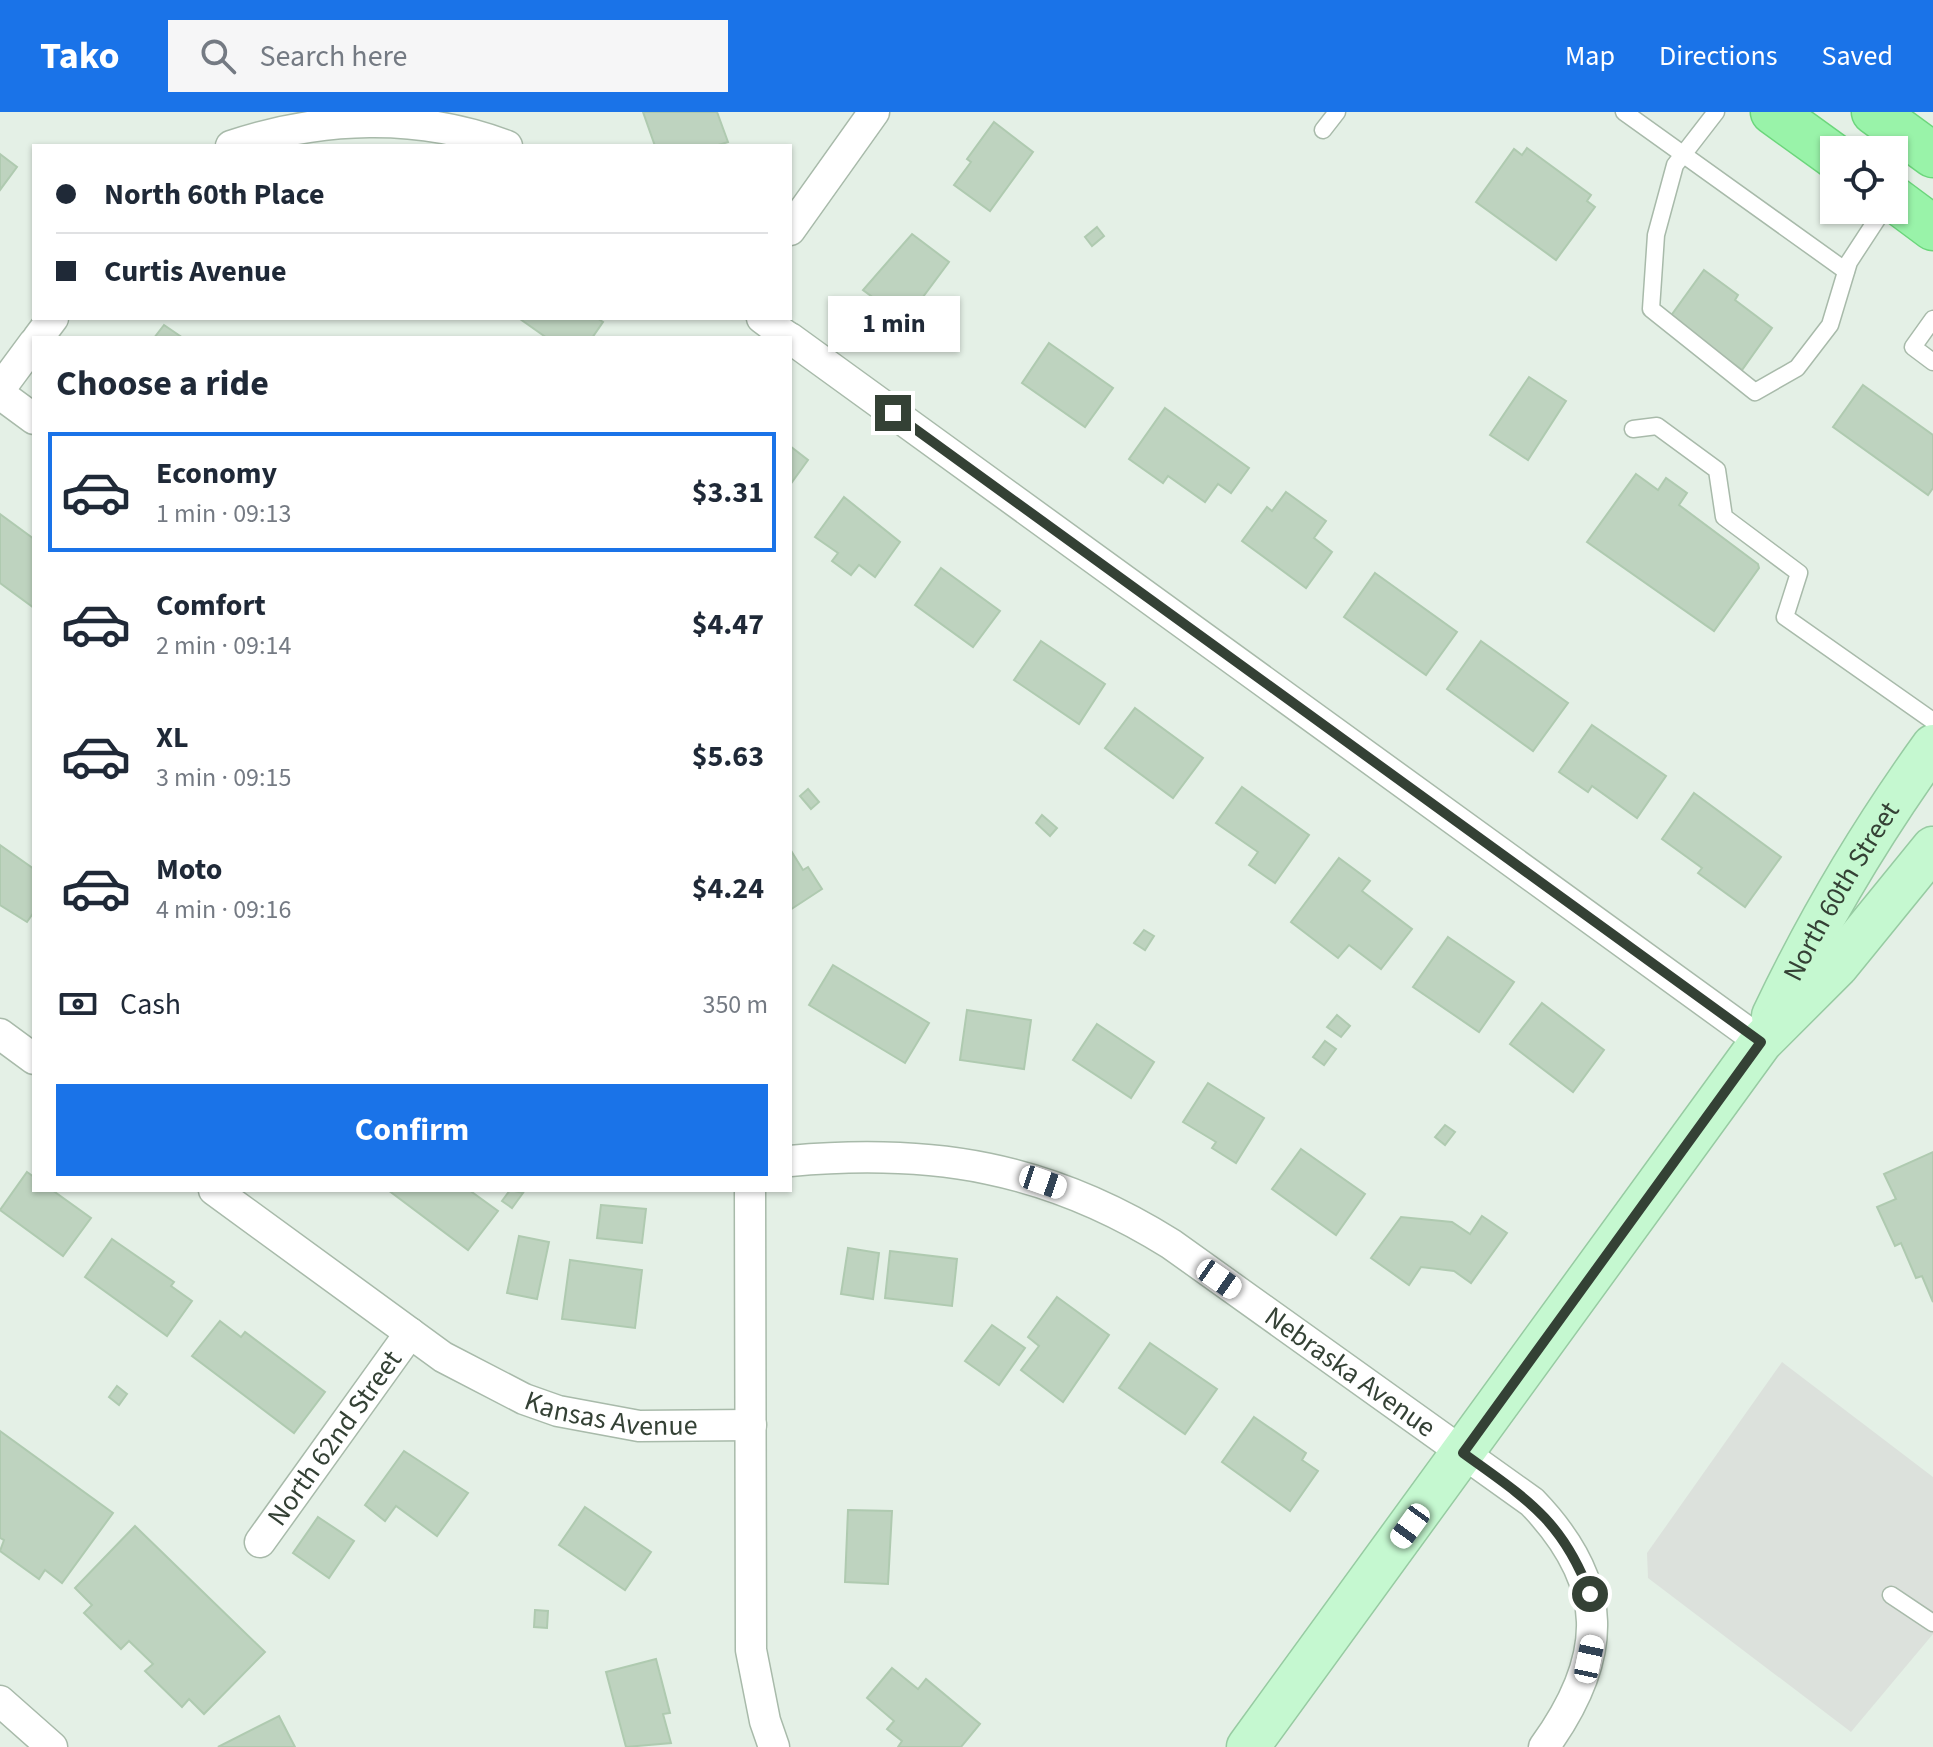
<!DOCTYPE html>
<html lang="en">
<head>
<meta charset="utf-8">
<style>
	:root { --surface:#fff; --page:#f6f6f7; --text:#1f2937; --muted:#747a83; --line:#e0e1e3; --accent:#1a73e8 }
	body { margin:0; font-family:"Source Sans 3",sans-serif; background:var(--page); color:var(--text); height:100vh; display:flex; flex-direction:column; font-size:30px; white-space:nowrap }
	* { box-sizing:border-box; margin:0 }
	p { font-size:26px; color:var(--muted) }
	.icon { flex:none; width:44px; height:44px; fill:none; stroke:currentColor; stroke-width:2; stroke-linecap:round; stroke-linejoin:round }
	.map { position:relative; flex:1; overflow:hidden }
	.panel { position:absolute; left:32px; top:224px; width:760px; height:856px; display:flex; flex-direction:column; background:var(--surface); border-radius:0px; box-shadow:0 2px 6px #0004 }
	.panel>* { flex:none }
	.hud { position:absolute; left:32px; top:32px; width:760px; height:176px; border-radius:0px; box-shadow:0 2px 6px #0004; display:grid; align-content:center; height:176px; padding:0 24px; background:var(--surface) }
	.buttons { position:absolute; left:1820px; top:24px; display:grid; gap:16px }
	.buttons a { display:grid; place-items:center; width:88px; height:88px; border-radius:0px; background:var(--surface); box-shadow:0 2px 6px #0004; font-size:40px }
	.end { position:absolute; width:36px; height:36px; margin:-18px; border:10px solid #344135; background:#fff; box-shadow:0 0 0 4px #fff }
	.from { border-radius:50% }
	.bubble { position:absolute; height:56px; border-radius:0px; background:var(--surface); box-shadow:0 2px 6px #0004; font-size:26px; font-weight:700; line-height:56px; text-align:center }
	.car { position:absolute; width:24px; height:48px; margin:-24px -12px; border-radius:10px; box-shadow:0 0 6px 2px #0007; background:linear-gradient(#fff 24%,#345 0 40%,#fff 0 76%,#345 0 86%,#fff 0) }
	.hud b { display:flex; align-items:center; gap:28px; height:76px; font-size:30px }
	.hud b+b { border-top:2px solid var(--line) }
	.hud i { width:20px; height:20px; background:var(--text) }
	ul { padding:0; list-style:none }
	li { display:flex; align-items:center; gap:24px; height:120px; margin:0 16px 12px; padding:0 8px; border:4px solid transparent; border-radius:0px }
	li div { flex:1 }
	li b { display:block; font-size:30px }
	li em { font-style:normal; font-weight:700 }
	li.active { border-color:var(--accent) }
	li>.icon { width:72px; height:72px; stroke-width:1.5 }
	h2 { padding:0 24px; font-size:36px; line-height:96px }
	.pay { display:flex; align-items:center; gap:20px; height:88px; padding:0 24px; font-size:30px }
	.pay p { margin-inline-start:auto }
	.cta { display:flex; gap:16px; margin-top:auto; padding:16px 24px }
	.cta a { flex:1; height:92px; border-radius:0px; background:var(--accent); color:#fff; font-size:32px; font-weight:700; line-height:92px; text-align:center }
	header { display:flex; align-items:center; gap:48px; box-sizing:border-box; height:112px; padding:0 40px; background:var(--accent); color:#fff }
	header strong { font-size:38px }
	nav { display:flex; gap:44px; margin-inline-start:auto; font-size:28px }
	.search { width:560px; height:72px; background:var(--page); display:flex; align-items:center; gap:20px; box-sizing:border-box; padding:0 28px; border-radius:0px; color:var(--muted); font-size:30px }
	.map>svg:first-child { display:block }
	.parking { fill:#dce1dc }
	.building { fill:#bed3bf; stroke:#afcab0; stroke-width:2 }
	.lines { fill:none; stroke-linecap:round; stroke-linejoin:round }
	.lane-casing { stroke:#a8baaa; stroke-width:19 }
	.street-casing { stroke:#a8baaa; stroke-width:33 }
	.secondary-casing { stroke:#97cba2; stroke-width:45 }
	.primary-casing { stroke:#6cd67c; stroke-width:47 }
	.lane { stroke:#fff; stroke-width:16 }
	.street { stroke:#fff; stroke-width:30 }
	.secondary { stroke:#c5f8d0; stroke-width:42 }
	.primary { stroke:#99f3a9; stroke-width:44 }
	.route { stroke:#344135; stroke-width:10 }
	.labels { text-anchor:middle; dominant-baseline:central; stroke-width:6; stroke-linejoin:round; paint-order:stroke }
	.street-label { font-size:28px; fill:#344135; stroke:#fff }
</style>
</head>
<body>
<header>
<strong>Tako</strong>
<div class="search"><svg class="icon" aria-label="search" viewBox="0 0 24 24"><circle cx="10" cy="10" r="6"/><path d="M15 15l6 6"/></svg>Search here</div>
<nav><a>Map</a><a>Directions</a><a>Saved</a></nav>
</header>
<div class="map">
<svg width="1933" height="1635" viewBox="0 0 1933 1635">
	<rect width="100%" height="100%" fill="#e4f0e6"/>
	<!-- parking -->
	<polygon class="parking" points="1782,1250 1933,1365 1933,1522 1851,1620 1648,1466 1647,1441"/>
	<!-- building -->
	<g class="building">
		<polygon points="643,0 717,0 728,30 715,34 655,34"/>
		<polygon points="994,10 1033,40 990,99 954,73 971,50 967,47"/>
		<polygon points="1527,36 1591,83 1587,89 1595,95 1556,148 1476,90 1514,37 1522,43"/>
		<polygon points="0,42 17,55 0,78"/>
		<polygon points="1097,115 1104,124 1092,134 1085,125"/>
		<polygon points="912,122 949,150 905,209 863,178"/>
		<polygon points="1704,158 1738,183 1735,188 1772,216 1742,258 1670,205"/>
		<polygon points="597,206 603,210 592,226 547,226 520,207"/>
		<polygon points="164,213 183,226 154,226"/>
		<polygon points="1049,231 1113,276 1085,315 1022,271"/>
		<polygon points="1529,265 1566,289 1528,348 1490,323"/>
		<polygon points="1863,273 1933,323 1933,376 1928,383 1833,315"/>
		<polygon points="1165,296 1249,356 1231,381 1218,372 1205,390 1168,364 1163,371 1129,347"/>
		<polygon points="790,334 808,348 790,373"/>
		<polygon points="1636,362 1658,378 1666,366 1687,381 1679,393 1758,452 1759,456 1714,519 1587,430"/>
		<polygon points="1286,380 1326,409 1314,426 1332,440 1306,476 1242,429 1267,395 1272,399"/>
		<polygon points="844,385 900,430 875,465 859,453 851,463 832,449 838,441 815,425"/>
		<polygon points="0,402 34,427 34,496 0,471"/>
		<polygon points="941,456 1000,499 973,535 915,493"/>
		<polygon points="1375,461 1457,520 1426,563 1344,505"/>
		<polygon points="1041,529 1105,572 1079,612 1014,568"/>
		<polygon points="1481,529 1568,591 1533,639 1447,577"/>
		<polygon points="1135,596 1203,646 1173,686 1105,636"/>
		<polygon points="1592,613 1666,664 1637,706 1592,674 1588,680 1559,660"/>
		<polygon points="1242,675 1309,723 1275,771 1249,753 1258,740 1216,711"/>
		<polygon points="808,677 819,690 811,697 800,684"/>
		<polygon points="1694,681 1781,745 1745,795 1698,761 1702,756 1662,727"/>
		<polygon points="1042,703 1057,716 1050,724 1036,711"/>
		<polygon points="0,733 34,757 34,800 27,810 0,793"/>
		<polygon points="790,737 803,758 808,755 822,777 790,798"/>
		<polygon points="1339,746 1370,769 1362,779 1412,817 1381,857 1349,833 1338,846 1291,810"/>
		<polygon points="1144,818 1154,824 1145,838 1134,831"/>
		<polygon points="1448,825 1514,870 1479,920 1413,875"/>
		<polygon points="833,853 929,911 905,951 809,893"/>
		<polygon points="1542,891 1604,938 1573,980 1510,932"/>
		<polygon points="967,898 1031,908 1024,957 960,948"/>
		<polygon points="1337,903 1350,914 1341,925 1327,915"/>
		<polygon points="1097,912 1154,950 1131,986 1073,948"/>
		<polygon points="1325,929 1336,937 1324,953 1313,945"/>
		<polygon points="1208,971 1264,1006 1236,1051 1212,1036 1216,1030 1183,1010"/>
		<polygon points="1445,1013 1455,1020 1445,1033 1435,1025"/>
		<polygon points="1301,1037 1365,1082 1336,1123 1272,1077"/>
		<polygon points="1933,1040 1933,1190 1922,1164 1916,1166 1901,1131 1895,1134 1877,1095 1896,1087 1884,1062"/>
		<polygon points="27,1060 34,1065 34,1078 52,1078 91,1106 63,1144 0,1098"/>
		<polygon points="388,1078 469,1078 498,1099 468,1138"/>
		<polygon points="510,1078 523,1081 512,1096 502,1089"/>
		<polygon points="601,1093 646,1097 642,1131 597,1126"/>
		<polygon points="1482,1104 1507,1121 1471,1171 1454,1159 1421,1155 1409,1173 1371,1146 1401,1105 1452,1110 1470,1122"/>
		<polygon points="519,1124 549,1130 537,1187 507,1181"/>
		<polygon points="112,1127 174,1170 171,1174 192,1189 167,1224 85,1165"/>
		<polygon points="848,1136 879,1141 873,1187 841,1182"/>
		<polygon points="890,1139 957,1147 952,1194 885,1186"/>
		<polygon points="570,1148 642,1158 635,1216 562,1207"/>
		<polygon points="1057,1185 1109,1223 1063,1290 1021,1258 1039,1234 1028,1225"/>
		<polygon points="220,1209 241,1225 245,1220 325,1280 294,1321 192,1244"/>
		<polygon points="992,1213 1025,1236 999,1273 965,1249"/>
		<polygon points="1150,1231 1217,1277 1185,1322 1119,1276"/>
		<polygon points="117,1274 127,1282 119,1293 109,1285"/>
		<polygon points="1254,1305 1306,1341 1302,1348 1318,1359 1290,1399 1222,1350"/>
		<polygon points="0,1319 113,1401 62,1471 45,1458 39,1467 0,1439 4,1428 0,1426"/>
		<polygon points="404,1339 468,1381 437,1424 396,1394 385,1409 365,1393"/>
		<polygon points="585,1395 651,1440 625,1478 559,1433"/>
		<polygon points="848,1398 892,1399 888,1472 845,1470"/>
		<polygon points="318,1405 354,1429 329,1466 293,1441"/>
		<polygon points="135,1414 265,1540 204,1602 189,1587 182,1595 145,1559 153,1552 129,1529 121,1537 84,1501 92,1493 75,1476"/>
		<polygon points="535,1498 548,1499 547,1516 534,1515"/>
		<polygon points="656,1547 670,1601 663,1602 671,1631 626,1635 606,1560"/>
		<polygon points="892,1556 918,1577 926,1567 980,1612 961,1635 898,1635 902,1629 887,1617 894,1609 867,1586"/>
		<polygon points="279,1604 295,1635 218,1635"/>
	</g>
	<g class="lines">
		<defs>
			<g id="lane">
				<polyline points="1624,0 1846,159"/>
				<polyline points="1716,0 1675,53 1656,123 1651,197 1755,280 1797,256 1830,213 1849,150 1883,98"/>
				<polyline points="1323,18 1337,0"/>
				<polyline points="1933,207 1913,235 1933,250"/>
				<polyline points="1633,317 1657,314 1717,358 1724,405 1799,461 1785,505 1933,609"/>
				<polyline points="1891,1483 1933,1511"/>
			</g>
			<g id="street">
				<path d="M231,34C320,4 419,0 507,34"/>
				<polyline points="790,118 874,0"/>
				<polyline points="762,206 789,226"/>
				<polyline points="38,226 53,206"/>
				<polyline points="790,226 1761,930"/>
				<polyline points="0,277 34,231"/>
				<polyline points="0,282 34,307"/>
				<polyline points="0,922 34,947"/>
				<path id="s1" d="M790,1049C933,1036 1048,1055 1171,1132L1532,1390C1611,1472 1609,1545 1544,1635"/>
				<path id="s2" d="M214,1078L443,1245L524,1287L558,1299L639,1314L751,1313"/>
				<polyline points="750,1078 751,1538 765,1609 774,1635"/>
				<path id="s3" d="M260,1430L410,1221"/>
				<polyline points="0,1589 52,1635"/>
			</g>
			<g id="secondary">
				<path id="s4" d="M1773,904C1818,809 1871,720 1933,634"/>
				<polyline points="1248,1635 1761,930 1837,854 1933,736"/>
			</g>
			<g id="primary">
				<polyline points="1773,0 1834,44"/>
				<polyline points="1874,0 1933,43"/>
				<polyline points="1894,87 1933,116"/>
			</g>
		</defs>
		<!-- lane casing -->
		<use href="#lane" class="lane-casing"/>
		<!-- street casing -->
		<use href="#street" class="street-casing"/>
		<!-- secondary casing -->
		<use href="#secondary" class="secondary-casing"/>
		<!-- primary casing -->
		<use href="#primary" class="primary-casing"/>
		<!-- lane -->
		<use href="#lane" class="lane"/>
		<!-- street -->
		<use href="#street" class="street"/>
		<!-- secondary -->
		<use href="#secondary" class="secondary"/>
		<!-- primary -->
		<use href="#primary" class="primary"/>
	</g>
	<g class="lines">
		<!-- route -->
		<path class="route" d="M893,301L1761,930L1463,1341C1525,1386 1562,1407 1590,1482"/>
	</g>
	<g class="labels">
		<!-- street labels -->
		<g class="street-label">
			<text stroke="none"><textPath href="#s4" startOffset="142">North 60th Street</textPath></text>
			<text stroke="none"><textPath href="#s1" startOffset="618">Nebraska Avenue</textPath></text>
			<text stroke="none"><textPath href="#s2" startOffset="464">Kansas Avenue</textPath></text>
			<text stroke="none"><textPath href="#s3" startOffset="128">North 62nd Street</textPath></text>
		</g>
	</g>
</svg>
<div class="buttons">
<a><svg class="icon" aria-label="locate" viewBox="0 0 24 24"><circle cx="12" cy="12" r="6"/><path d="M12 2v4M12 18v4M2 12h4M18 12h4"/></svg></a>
</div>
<i class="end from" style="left:1590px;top:1482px"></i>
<i class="end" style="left:893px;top:301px"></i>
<div class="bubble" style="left:828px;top:184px;width:132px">1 min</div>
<i class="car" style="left:1043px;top:1070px;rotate:109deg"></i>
<i class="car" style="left:1219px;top:1167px;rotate:125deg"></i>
<i class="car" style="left:1410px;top:1414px;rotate:216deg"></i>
<i class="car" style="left:1589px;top:1547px;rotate:12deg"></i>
<div class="hud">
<b><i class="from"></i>North 60th Place</b>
<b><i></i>Curtis Avenue</b>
</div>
<section class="panel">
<h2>Choose a ride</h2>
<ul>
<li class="active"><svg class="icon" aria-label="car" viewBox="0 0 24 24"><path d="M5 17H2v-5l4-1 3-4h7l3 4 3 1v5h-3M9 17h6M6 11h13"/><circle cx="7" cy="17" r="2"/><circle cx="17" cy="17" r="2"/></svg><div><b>Economy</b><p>1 min · 09:13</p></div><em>$3.31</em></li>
<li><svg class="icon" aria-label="car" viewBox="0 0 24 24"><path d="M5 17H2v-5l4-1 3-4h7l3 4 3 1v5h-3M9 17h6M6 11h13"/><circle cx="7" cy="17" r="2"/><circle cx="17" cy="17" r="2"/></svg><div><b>Comfort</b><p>2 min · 09:14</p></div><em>$4.47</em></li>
<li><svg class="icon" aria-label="car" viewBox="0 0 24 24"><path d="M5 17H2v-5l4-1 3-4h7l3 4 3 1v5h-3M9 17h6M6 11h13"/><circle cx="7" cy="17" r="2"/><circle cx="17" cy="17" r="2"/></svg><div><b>XL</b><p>3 min · 09:15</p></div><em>$5.63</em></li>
<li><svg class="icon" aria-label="car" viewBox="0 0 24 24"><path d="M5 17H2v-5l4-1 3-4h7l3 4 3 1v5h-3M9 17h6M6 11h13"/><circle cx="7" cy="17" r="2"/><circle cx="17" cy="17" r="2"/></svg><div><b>Moto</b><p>4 min · 09:16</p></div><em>$4.24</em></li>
</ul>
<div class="pay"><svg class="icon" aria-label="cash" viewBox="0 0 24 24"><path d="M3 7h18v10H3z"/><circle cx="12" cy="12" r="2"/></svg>Cash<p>350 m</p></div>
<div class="cta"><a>Confirm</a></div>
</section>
</div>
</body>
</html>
